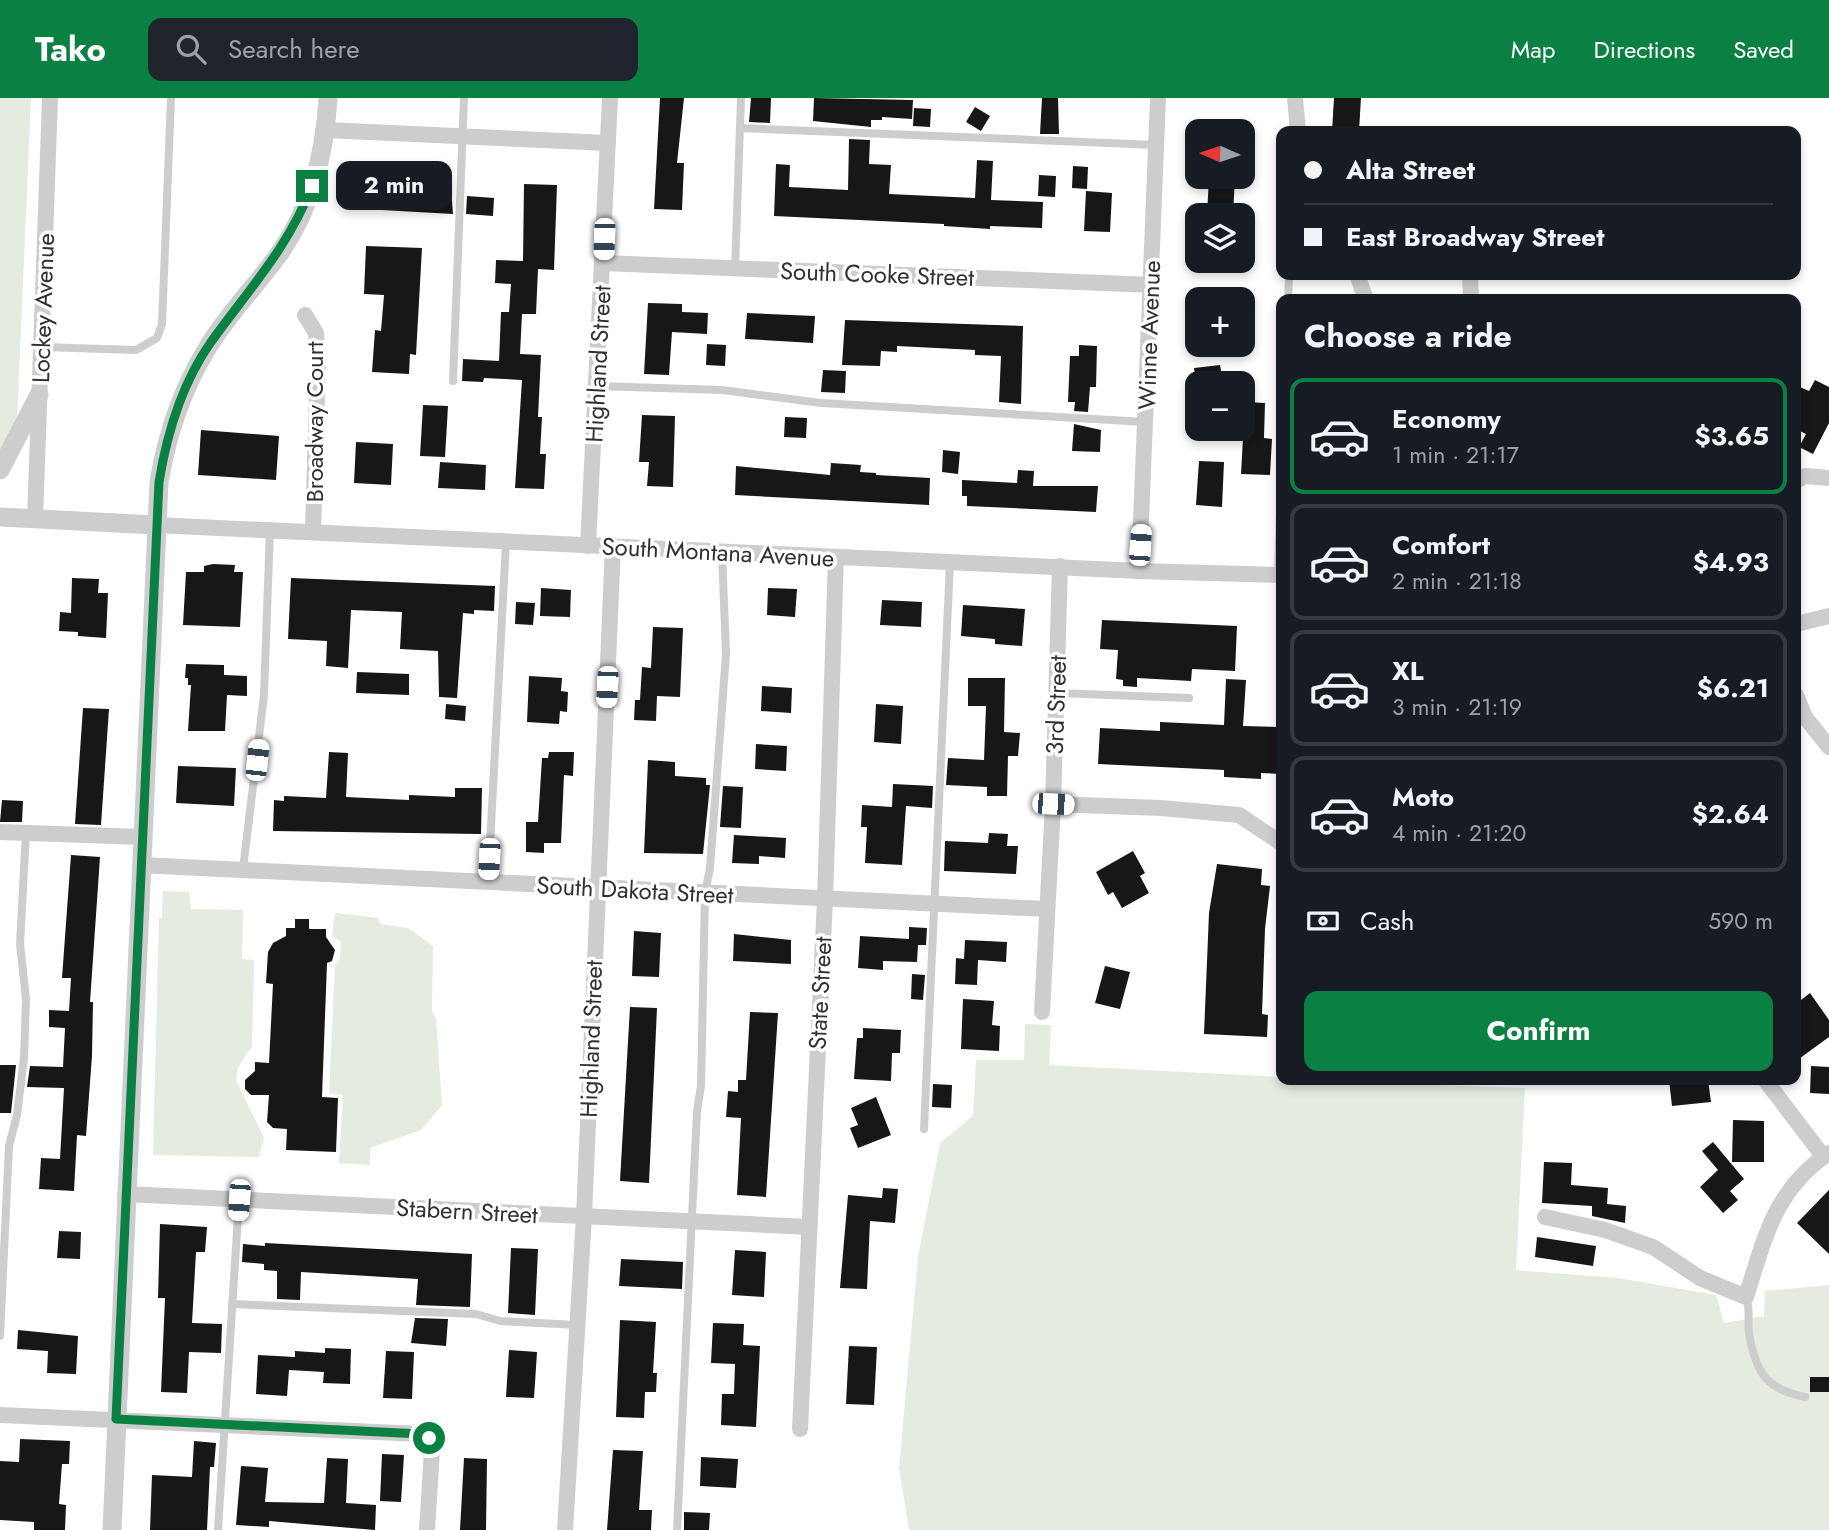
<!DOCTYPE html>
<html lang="en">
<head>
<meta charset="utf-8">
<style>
	:root { --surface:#171b24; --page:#20242c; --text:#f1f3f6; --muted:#9ea1a6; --line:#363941; --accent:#0b8043 }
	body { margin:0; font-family:Jost,sans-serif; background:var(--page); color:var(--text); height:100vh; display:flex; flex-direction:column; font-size:26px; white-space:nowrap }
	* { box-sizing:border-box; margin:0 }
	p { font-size:23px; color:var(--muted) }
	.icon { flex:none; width:38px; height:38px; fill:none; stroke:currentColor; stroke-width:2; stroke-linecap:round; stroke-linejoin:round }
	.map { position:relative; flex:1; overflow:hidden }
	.sheet { position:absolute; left:1276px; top:196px; width:525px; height:791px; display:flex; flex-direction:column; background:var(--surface); border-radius:14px; box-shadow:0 4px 10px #0003 }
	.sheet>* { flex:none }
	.banner { position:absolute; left:1276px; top:28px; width:525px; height:154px; border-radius:14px; box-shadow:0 4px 10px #0003; display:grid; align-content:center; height:154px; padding:0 28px; background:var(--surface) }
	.needle { width:46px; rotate:273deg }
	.tools { position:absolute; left:1185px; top:21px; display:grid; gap:14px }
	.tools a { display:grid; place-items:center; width:70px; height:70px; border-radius:14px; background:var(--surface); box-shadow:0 4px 10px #0003; font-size:35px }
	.end { position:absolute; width:32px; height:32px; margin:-16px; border:9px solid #0b8043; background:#fff; box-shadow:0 0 0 4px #fff }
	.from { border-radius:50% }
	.bubble { position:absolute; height:49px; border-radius:14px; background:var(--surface); box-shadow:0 4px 10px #0003; font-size:23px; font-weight:700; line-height:49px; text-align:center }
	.car { position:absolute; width:21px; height:42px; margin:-21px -10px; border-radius:9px; box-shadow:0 0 5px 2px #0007; background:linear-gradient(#fff 24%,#345 0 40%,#fff 0 76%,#345 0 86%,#fff 0) }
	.banner b { display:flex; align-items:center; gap:24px; height:66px; font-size:26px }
	.banner b+b { border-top:2px solid var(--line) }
	.banner i { width:18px; height:18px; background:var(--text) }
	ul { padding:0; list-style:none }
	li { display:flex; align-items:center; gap:21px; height:116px; margin:0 14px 10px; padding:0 14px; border:4px solid var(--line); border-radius:14px }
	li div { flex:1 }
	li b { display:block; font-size:26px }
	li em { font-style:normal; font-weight:700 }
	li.selected { border-color:var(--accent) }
	li>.icon { width:63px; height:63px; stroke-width:1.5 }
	h2 { padding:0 28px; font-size:32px; line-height:84px }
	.pay { display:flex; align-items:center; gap:18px; height:77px; padding:0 28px; font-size:26px }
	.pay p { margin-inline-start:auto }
	.primary-button { display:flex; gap:14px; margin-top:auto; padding:14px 28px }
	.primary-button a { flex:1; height:80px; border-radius:14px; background:var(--accent); color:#fff; font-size:28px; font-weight:700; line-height:80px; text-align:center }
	header { display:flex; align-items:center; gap:42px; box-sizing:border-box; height:98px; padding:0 35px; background:var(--accent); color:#fff }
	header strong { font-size:33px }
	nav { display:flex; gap:38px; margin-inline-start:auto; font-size:24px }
	.search { width:490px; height:63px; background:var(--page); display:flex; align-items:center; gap:18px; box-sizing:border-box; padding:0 24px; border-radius:14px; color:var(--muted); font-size:26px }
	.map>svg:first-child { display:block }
	.green { fill:#e5ecdf }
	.building { fill:#171717 }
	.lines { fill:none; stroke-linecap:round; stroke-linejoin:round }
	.service { stroke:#cdcdcd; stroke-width:8 }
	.minor { stroke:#cdcdcd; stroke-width:16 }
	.tertiary { stroke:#cdcdcd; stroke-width:19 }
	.route { stroke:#0b8043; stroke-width:9 }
	.labels { text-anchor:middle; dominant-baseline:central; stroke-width:7; stroke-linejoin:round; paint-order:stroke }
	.street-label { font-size:24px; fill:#303030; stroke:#fff }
</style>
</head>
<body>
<header>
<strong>Tako</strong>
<div class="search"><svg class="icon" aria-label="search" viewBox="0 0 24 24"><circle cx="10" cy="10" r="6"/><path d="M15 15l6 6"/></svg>Search here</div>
<nav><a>Map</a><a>Directions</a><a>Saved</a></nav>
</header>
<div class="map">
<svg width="1829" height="1432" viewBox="0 0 1829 1432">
	<rect width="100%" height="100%" fill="#fff"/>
	<!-- green -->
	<g class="green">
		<polygon points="0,0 31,0 17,323 0,362"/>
		<polygon points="163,793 189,794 191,811 243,812 242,861 254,862 252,948 238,969 236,982 264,1040 259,1059 153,1057 159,820 162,820"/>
		<polygon points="335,815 378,820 381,826 408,830 433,848 432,913 436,921 442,1007 421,1032 370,1050 370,1067 339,1065 343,997 329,995 335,867 340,861 341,844 332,838"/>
		<polygon points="1025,926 1051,927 1049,967 1281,979 1281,982 1525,990 1516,1172 1618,1180 1716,1197 1724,1225 1764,1218 1765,1193 1829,1187 1829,1432 909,1432 899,1370 918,1159 940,1045 973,1018 976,962 1024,962"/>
	</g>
	<!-- building -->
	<g class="building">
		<polygon points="660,0 684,0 677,65 684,65 682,112 654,111"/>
		<polygon points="751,0 771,0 770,25 749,24"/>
		<polygon points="814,0 913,2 912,21 882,19 882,22 871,22 871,29 813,23"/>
		<polygon points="1042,0 1058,0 1059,36 1040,36"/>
		<polygon points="1334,0 1361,0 1359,33 1332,33"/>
		<polygon points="975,9 990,18 981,33 966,24"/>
		<polygon points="914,10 931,11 930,29 913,28"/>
		<polygon points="849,41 870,42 869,66 891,67 889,96 975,100 977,62 993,63 991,102 1043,104 1042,130 990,128 990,131 944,128 944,126 774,118 776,66 790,67 789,89 848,92"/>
		<polygon points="1073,68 1088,69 1087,91 1072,90"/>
		<polygon points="1039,77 1056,78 1055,99 1038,98"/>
		<polygon points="1209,79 1235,79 1233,117 1207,117"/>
		<polygon points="524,86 557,87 554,172 538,171 536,216 522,216 520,256 541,257 538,319 542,319 540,356 546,356 544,391 515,390 522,282 484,280 483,284 462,283 463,261 499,263 501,214 509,214 511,186 495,185 496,162 523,163"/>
		<polygon points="383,88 451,91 453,116 382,112"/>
		<polygon points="1086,93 1112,95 1110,134 1084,133"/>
		<polygon points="467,98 494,100 493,118 466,116"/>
		<polygon points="366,148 422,150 416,257 410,256 409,276 372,274 375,232 381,233 384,197 364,196"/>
		<polygon points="648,205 682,206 682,214 708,215 707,236 672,234 669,277 644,276"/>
		<polygon points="747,215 815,218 813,245 745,241"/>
		<polygon points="845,222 1023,228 1021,306 999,304 1001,258 975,257 975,252 897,248 897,254 881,253 880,268 842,267"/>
		<polygon points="707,246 726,247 725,268 706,267"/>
		<polygon points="1079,247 1097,248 1096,289 1090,289 1088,314 1074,313 1075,304 1068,304 1070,258 1079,258"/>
		<polygon points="1220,267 1223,285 1196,285 1194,270"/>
		<polygon points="823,272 846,273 845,295 821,294"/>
		<polygon points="1815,282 1829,289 1829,325 1813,356 1799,349 1806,336 1796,331 1796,298 1800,289 1809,293"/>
		<polygon points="1245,304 1265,305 1264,340 1272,341 1270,377 1241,376"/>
		<polygon points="423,307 448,308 445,359 420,358"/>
		<polygon points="642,317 675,318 673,389 647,388 649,364 639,364"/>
		<polygon points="785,319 807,320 806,340 784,339"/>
		<polygon points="1074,326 1101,332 1100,354 1072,353"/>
		<polygon points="201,332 279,338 276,382 198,377"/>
		<polygon points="356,344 393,346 391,387 354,385"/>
		<polygon points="943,352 960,354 958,376 942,374"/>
		<polygon points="1199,363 1224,364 1222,409 1196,407"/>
		<polygon points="440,364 486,367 485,392 438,390"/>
		<polygon points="831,365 861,367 860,374 876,375 876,377 930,380 929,407 735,397 736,368 830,377"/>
		<polygon points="1018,372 1034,373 1033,388 1098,388 1096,414 967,408 967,398 962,398 962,382 1017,385"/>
		<polygon points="213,466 235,467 234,474 243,474 240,529 183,527 186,474 204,474 204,468"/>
		<polygon points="72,480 99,481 98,495 108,495 106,540 78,538 78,534 59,533 60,514 71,515"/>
		<polygon points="291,480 495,488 494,513 474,512 474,516 463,515 457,600 439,599 438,553 400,551 402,514 351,512 348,570 326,568 327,543 288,541"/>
		<polygon points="541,490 571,492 570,519 540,518"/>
		<polygon points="768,490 797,491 795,519 767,517"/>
		<polygon points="882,502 922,504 921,529 880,527"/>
		<polygon points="516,504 535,505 533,527 515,526"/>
		<polygon points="963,507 1025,511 1022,548 995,546 995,541 961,538"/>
		<polygon points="1102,522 1237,528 1235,573 1192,571 1191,583 1137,580 1137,589 1123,588 1123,582 1116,581 1118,552 1100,551"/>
		<polygon points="653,529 683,530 680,599 657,598 656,623 634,622 635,602 640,602 642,569 651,570"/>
		<polygon points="186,566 224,567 224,577 247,578 247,598 227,597 225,633 188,633 191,587 188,587 188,580 185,580"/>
		<polygon points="357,574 409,576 409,597 356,595"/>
		<polygon points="529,578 562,580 561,593 568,594 567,614 560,613 559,626 527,624"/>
		<polygon points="968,580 1005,580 1004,634 1020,635 1018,658 1008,658 1007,698 987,698 987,689 946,687 948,660 984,662 986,608 968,608"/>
		<polygon points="1226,581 1246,582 1243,628 1281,629 1281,676 1261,675 1261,681 1224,679 1224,672 1098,666 1100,630 1160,633 1160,624 1224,627"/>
		<polygon points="762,588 792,590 791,615 761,613"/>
		<polygon points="446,606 466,608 465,623 445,621"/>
		<polygon points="876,606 903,608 901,646 874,644"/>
		<polygon points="83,610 109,611 101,727 75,726"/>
		<polygon points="756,646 787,648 786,673 755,671"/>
		<polygon points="329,654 348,655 346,699 409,702 409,697 455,699 455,690 482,690 481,736 273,733 274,702 284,703 284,698 326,700"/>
		<polygon points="549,654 574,654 573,678 564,677 561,745 544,745 544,755 526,754 526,724 538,724 542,660 548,660"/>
		<polygon points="648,662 675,664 675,678 706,680 706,687 710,687 703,756 644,755"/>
		<polygon points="178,668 236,670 234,708 176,705"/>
		<polygon points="893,686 933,688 932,710 906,708 902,767 865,765 867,729 861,729 862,707 892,709"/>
		<polygon points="723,688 743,689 741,730 720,729"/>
		<polygon points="2,702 23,703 22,724 0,724"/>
		<polygon points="989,735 1008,736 1007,748 1018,748 1016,776 944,773 945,743 988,745"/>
		<polygon points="734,737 786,740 785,760 759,758 759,766 732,765"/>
		<polygon points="1133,753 1145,775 1140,778 1149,795 1122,810 1113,794 1108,797 1096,774"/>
		<polygon points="71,757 100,759 90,904 93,904 92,958 86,1038 77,1037 74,1093 39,1091 41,1060 60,1061 64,990 27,989 30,968 63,969 65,930 49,929 49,912 69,913 71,880 62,880"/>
		<polygon points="1217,766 1262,771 1261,787 1270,788 1265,831 1262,916 1268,917 1267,939 1204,936 1209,815"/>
		<polygon points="295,821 309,821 309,831 326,831 326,839 335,852 332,863 327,865 322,999 338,1000 336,1054 286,1052 287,1031 273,1030 267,1024 269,997 251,997 245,991 245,982 255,973 255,964 269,965 273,886 266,885 268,854 273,845 286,838 286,830 295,830"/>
		<polygon points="909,829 927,830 926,847 918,847 917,864 883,863 883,872 858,870 860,838 909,841"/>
		<polygon points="634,833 661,835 659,879 632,878"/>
		<polygon points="734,836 791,842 791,866 733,863"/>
		<polygon points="965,842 1007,844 1006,864 978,862 977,887 955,886 956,860 964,861"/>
		<polygon points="1105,868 1130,874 1120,911 1095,905"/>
		<polygon points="912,876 925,877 923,902 911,901"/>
		<polygon points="1810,895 1829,922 1829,939 1796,963 1796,906"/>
		<polygon points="963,901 994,903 992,927 1000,928 999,953 961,951"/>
		<polygon points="630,909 657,910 649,1085 620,1083"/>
		<polygon points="750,914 778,915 766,1099 737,1097 741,1020 726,1019 728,993 738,994 738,982 746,982"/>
		<polygon points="863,930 901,932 900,955 892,955 891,983 854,981 857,940 863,940"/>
		<polygon points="0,967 16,967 11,1015 0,1015"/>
		<polygon points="1811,968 1829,969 1829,996 1810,995"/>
		<polygon points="1669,982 1708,982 1711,1004 1672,1008"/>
		<polygon points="933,986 952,987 951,1010 932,1009"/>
		<polygon points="876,999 891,1037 858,1050 850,1030 858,1027 851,1010"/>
		<polygon points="1733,1022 1764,1023 1764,1064 1732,1064"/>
		<polygon points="1713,1044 1744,1081 1730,1093 1738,1102 1723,1115 1700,1089 1718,1072 1702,1053"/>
		<polygon points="1544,1064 1572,1065 1571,1087 1608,1090 1607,1106 1626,1108 1625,1125 1592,1118 1592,1108 1542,1105"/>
		<polygon points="883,1090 898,1091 895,1125 870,1123 867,1191 840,1190 848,1097 882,1100"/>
		<polygon points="1829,1092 1829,1156 1797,1125"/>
		<polygon points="160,1126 207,1129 205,1154 196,1154 192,1225 222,1226 221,1255 189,1254 187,1295 161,1294 165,1200 158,1200"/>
		<polygon points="59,1133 81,1134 80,1161 57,1160"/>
		<polygon points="1537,1139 1596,1148 1593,1168 1535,1159"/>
		<polygon points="265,1145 472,1156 470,1209 416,1207 418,1181 301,1174 300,1202 277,1201 277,1173 264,1172 264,1166 242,1164 243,1146 265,1148"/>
		<polygon points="511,1150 538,1151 535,1217 508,1215"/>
		<polygon points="735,1152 766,1154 764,1199 732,1197"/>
		<polygon points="621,1161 683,1164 682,1191 619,1188"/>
		<polygon points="415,1220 448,1221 446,1248 411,1245"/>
		<polygon points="620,1222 656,1224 653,1275 657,1275 656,1294 645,1294 644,1320 616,1319"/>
		<polygon points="713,1225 744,1226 743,1247 760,1248 756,1329 721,1327 722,1296 734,1296 735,1266 711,1265"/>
		<polygon points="18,1232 78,1238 76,1276 47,1275 48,1253 17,1251"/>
		<polygon points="849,1248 877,1249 874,1307 846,1306"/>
		<polygon points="325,1250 351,1251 350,1286 323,1285 324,1274 289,1272 287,1298 256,1296 258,1257 295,1259 295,1253 325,1255"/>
		<polygon points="509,1252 537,1254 534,1300 506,1299"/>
		<polygon points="386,1253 414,1254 412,1301 383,1300"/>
		<rect x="1810" y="1279" width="19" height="15"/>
		<polygon points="20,1341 70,1343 69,1366 62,1366 59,1406 66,1407 65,1432 34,1432 34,1424 0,1422 0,1363 19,1364"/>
		<polygon points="194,1343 216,1345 214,1369 210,1369 207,1432 150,1432 152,1377 192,1379"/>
		<polygon points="613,1352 643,1353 639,1412 652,1412 651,1432 607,1432"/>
		<polygon points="382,1356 404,1357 401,1404 380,1403"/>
		<polygon points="701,1359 738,1361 736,1390 700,1388"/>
		<polygon points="327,1360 348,1361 346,1405 376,1407 375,1432 269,1423 269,1429 236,1427 241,1368 268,1370 265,1404 324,1405"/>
		<polygon points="464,1360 487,1361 486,1432 460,1432"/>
		<polygon points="684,1414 710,1415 709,1432 684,1432"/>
	</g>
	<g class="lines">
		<!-- service -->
		<g class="service">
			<polyline points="740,30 1156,47"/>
			<polyline points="735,171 741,0"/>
			<polyline points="1288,201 1289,177"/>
			<polyline points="41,249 136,252 157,240 162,226 171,0"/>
			<polyline points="453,283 464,0"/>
			<polyline points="597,288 722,292 821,305 1145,324"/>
			<polyline points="1278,477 1281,384"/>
			<polyline points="1056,595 1189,600"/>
			<polyline points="243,771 264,597 270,431"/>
			<polyline points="488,785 506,444"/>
			<polyline points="924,1031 950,464"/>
			<path d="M1746,1199C1751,1212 1747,1222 1749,1236C1756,1275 1766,1291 1805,1299"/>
			<polyline points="232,1206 476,1216 500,1223 577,1227"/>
			<polyline points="0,1238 9,1048 17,1017 24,960 26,901 20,846 26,734"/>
			<polyline points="218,1432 239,1102"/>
			<polyline points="677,1432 697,1013 701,988 705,795 710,770 726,556 722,454"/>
		</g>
		<!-- minor -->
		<g class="minor">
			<polyline points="1295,0 1298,33"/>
			<polyline points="326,32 608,45"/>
			<polyline points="603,165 1152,187"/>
			<polyline points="1357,177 1366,201"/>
			<polyline points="1470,177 1471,201"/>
			<polyline points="305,217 316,235 318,262 313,433"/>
			<polyline points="1796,383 1805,378 1829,380"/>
			<polyline points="35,421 50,0"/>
			<polyline points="155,427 1139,473 1281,477"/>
			<polyline points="588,448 610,0"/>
			<polyline points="1139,473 1158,0"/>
			<polyline points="1796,526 1829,518"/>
			<polyline points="1796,597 1805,619 1829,649"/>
			<polyline points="1053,706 1161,710 1239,717 1281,745"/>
			<polyline points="0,734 142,739"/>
			<polyline points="140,767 1046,811"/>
			<polyline points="1042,914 1053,706 1060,468"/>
			<polyline points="1765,982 1823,1058"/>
			<polyline points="125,1096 809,1129"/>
			<path d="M1545,1119L1605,1132L1653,1149L1700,1180L1746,1199C1765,1139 1775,1091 1829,1055"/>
			<polyline points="0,1317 421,1336 429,1340 432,1352 427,1432"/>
			<polyline points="800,1331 825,801 836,459"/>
			<polyline points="565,1432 584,1118 613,449"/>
		</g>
		<!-- tertiary -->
		<g class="tertiary">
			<polyline points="0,372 39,297"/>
			<polyline points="0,419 155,427"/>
			<path d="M112,1432L159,384C167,336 182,291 208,249C228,216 256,188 279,156C311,111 325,54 328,0"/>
		</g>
	</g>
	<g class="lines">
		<!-- route -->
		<path class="route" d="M312,88C288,150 249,191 211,244C182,285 167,335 159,384L116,1321L421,1336L429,1340"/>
	</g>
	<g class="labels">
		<!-- street labels -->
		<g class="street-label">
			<text transform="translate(877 176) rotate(2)">South Cooke Street</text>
			<text transform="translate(43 210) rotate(-88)">Lockey Avenue</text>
			<text transform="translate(1149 237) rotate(-88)">Winne Avenue</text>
			<text transform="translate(598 266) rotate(-87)">Highland Street</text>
			<text transform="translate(314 324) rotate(-90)">Broadway Court</text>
			<text transform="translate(718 454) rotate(3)">South Montana Avenue</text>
			<text transform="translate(1056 607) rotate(-88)">3rd Street</text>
			<text transform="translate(635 792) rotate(3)">South Dakota Street</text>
			<text transform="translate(820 895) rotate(-87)">State Street</text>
			<text transform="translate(591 941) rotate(-88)">Highland Street</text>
			<text transform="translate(467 1113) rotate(3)">Stabern Street</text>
		</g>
	</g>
</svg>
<div class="tools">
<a><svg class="needle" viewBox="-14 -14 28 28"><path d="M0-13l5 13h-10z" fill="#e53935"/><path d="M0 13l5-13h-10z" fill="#9ea1a6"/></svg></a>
<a><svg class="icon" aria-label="layers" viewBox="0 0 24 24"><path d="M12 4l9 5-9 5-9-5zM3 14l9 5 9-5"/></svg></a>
<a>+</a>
<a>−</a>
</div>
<i class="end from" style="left:429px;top:1340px"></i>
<i class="end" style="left:312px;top:88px"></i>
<div class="bubble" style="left:336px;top:63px;width:116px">2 min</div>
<i class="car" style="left:604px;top:141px;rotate:182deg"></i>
<i class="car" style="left:1140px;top:447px;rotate:4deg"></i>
<i class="car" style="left:607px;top:589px;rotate:183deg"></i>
<i class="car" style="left:257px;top:662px;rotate:6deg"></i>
<i class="car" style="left:1053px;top:706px;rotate:92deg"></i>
<i class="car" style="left:489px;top:761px;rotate:183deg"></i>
<i class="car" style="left:239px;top:1102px;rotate:184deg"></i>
<div class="banner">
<b><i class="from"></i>Alta Street</b>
<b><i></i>East Broadway Street</b>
</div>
<section class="sheet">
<h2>Choose a ride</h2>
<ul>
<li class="selected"><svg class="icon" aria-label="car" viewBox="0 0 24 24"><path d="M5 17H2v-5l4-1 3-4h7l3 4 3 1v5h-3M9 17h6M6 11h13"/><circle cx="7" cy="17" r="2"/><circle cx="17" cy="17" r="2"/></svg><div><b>Economy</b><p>1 min · 21:17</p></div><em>$3.65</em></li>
<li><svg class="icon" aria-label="car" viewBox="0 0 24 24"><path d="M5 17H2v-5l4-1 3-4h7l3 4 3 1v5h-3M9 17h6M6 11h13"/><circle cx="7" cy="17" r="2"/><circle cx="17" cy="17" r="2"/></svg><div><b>Comfort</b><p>2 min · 21:18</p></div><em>$4.93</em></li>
<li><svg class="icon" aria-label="car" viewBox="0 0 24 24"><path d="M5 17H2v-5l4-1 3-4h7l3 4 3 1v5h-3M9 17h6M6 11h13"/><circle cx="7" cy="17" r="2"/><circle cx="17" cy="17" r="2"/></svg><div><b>XL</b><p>3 min · 21:19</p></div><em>$6.21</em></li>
<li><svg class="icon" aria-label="car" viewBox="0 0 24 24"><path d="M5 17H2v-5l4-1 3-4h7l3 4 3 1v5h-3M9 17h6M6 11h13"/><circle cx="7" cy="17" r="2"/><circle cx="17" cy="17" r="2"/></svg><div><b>Moto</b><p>4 min · 21:20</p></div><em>$2.64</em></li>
</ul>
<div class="pay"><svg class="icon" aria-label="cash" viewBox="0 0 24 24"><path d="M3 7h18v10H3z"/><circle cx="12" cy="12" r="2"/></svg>Cash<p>590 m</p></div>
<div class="primary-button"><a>Confirm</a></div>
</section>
</div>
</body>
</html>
